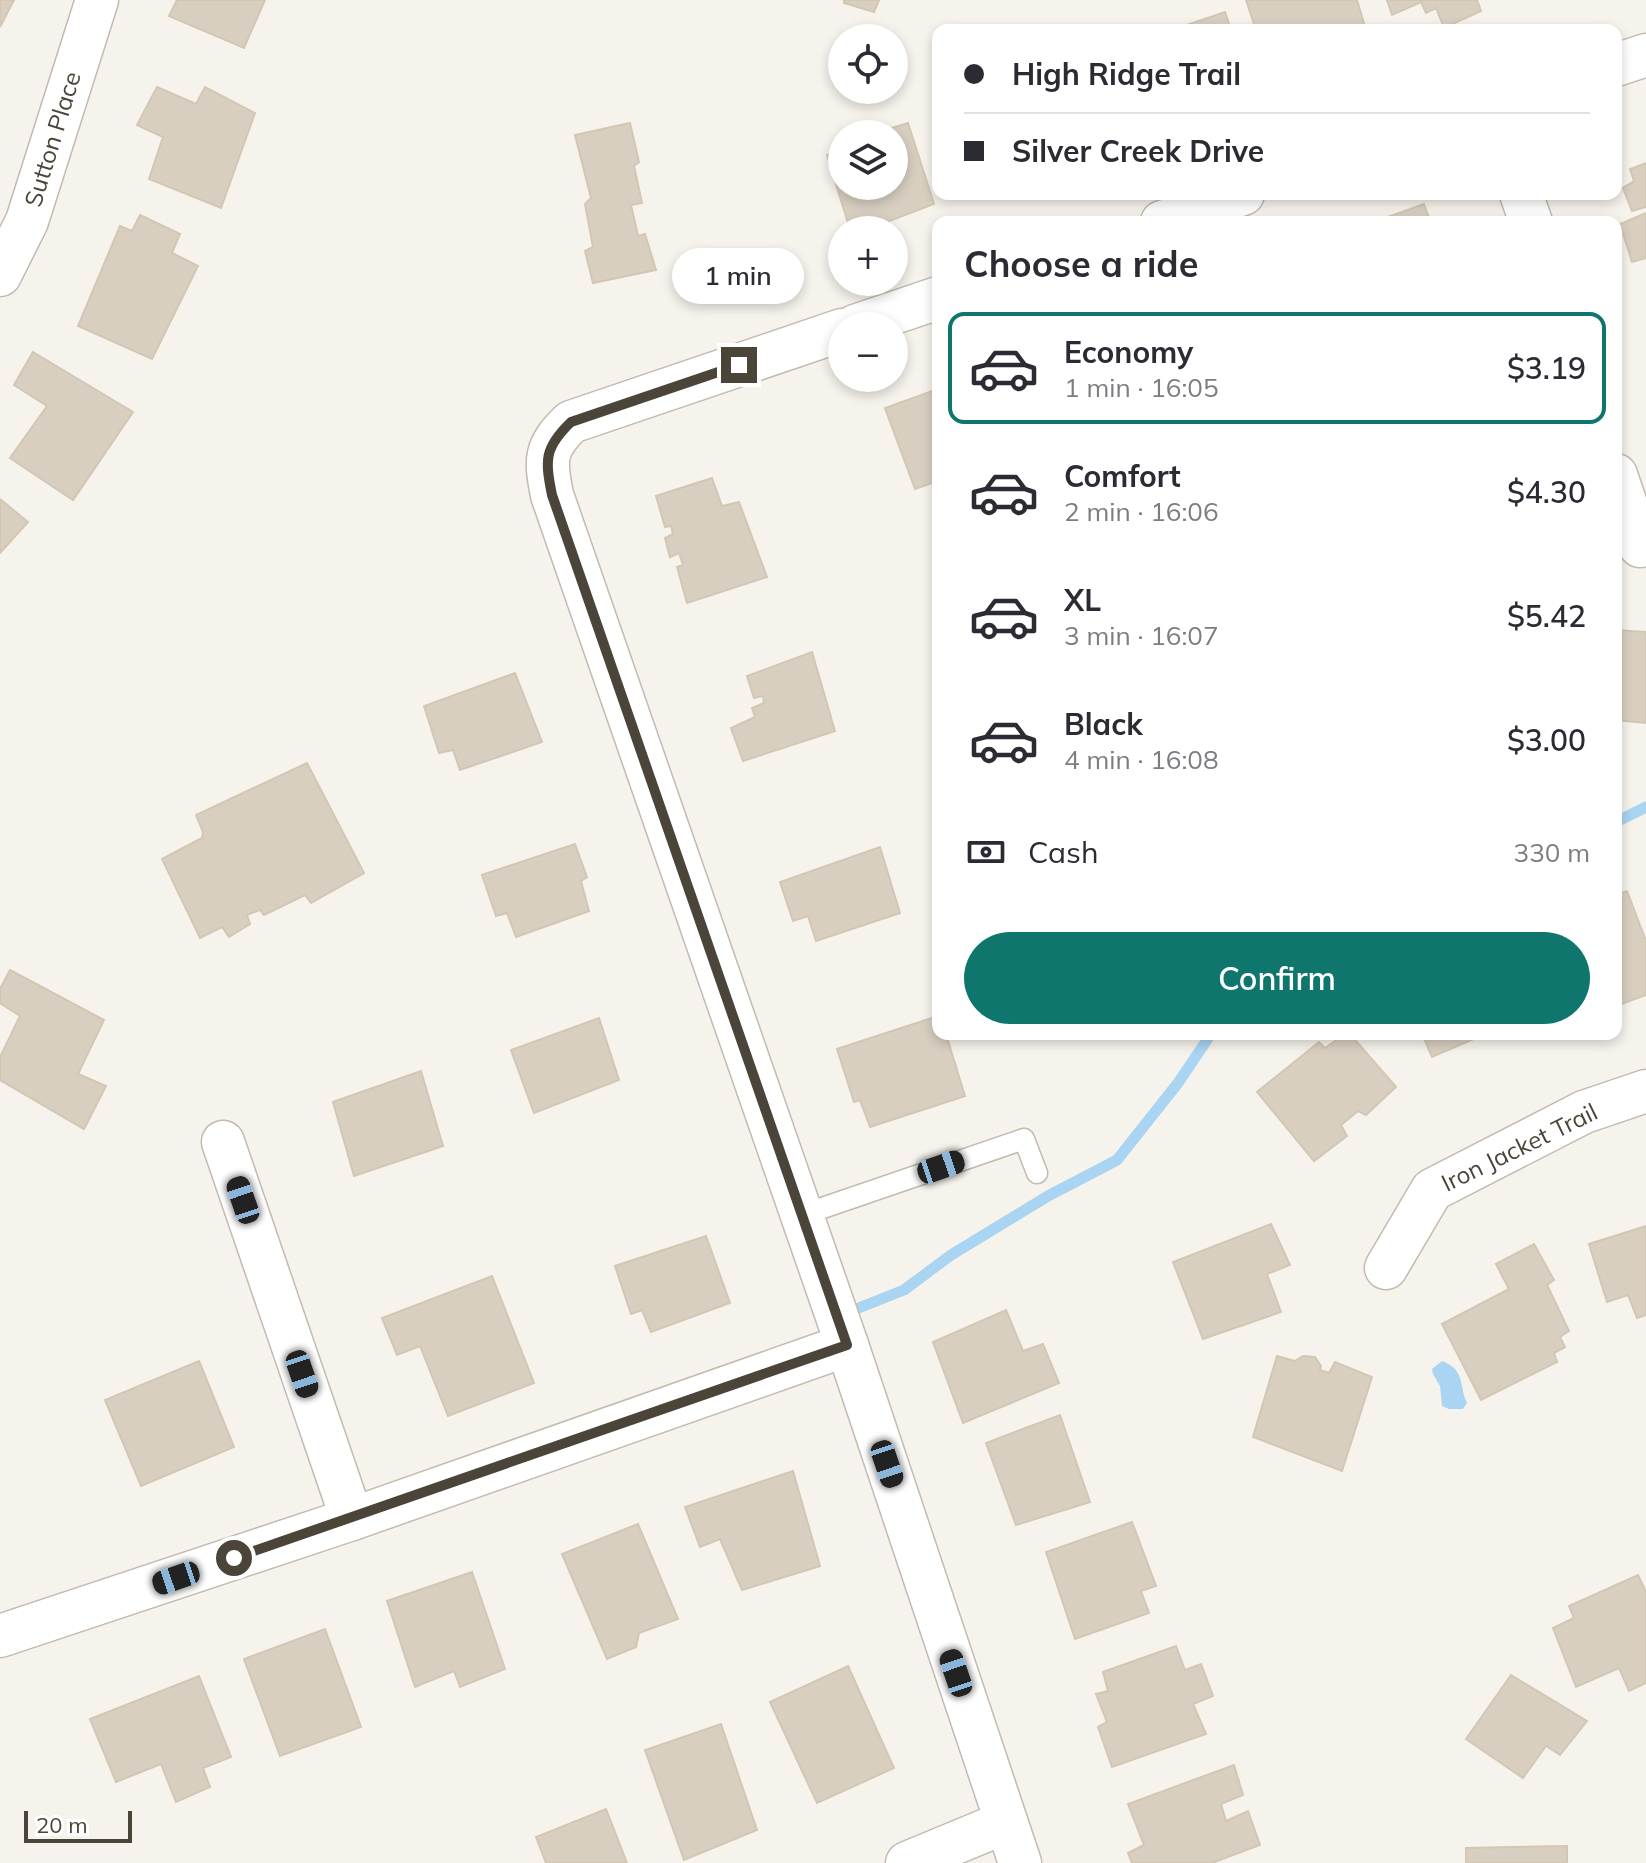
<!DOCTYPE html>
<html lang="en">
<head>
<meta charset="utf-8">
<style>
	:root { --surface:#fff; --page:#f2f2f3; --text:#2b2b33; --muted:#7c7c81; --line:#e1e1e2; --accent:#0f766e }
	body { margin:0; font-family:Mulish,sans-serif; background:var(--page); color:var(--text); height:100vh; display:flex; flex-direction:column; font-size:30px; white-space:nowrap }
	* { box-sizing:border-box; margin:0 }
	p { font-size:26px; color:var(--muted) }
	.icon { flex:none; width:44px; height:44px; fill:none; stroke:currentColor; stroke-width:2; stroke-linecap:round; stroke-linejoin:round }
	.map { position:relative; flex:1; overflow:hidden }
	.panel { position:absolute; left:932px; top:216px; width:690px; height:824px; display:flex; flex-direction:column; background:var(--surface); border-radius:16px; box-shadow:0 4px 12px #0003 }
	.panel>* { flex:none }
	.top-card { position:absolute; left:932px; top:24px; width:690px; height:176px; border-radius:16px; box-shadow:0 4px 12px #0003; display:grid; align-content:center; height:176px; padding:0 32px; background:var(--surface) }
	.controls { position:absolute; left:828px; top:24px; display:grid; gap:16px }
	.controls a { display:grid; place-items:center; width:80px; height:80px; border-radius:50%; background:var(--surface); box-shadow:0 4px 12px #0003; font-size:40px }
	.scale { position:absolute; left:24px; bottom:20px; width:108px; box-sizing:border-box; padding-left:8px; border:4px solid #4b4439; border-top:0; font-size:22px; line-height:28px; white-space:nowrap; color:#4b4439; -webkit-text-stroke:6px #fff; paint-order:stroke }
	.end { position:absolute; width:36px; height:36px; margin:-18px; border:10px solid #4b4439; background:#fff; box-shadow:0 0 0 4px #fff }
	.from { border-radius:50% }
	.bubble { position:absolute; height:56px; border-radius:28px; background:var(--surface); box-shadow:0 4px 12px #0003; font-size:26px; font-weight:600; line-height:56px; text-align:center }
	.car { position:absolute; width:24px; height:48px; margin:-24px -12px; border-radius:10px; box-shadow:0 0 6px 2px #0007; background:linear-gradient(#222 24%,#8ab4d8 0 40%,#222 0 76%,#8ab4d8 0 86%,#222 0) }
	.top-card b { display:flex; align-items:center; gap:28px; height:76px; font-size:30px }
	.top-card b+b { border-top:2px solid var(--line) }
	.top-card i { width:20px; height:20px; background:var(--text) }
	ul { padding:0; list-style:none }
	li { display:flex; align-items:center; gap:24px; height:112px; margin:0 16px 12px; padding:0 16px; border:4px solid transparent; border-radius:16px }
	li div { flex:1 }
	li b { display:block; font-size:30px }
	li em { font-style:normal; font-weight:600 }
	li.selected { border-color:var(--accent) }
	li>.icon { width:72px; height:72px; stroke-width:1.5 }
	h2 { padding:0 32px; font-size:36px; line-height:96px }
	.pay { display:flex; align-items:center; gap:20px; height:88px; padding:0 32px; font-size:30px }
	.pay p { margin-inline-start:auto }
	.primary-button { display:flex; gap:16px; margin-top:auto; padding:16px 32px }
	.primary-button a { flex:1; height:92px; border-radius:48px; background:var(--accent); color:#fff; font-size:32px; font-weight:600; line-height:92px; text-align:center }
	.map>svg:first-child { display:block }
	.water { fill:#a9d4f2 }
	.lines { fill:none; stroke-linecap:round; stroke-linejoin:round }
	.stream { stroke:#a9d4f2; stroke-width:11 }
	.building { fill:#d8cfc1; stroke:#d3c7b4; stroke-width:2 }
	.lane-casing { stroke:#c2bbae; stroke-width:23 }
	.street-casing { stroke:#c2bbae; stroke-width:45 }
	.lane { stroke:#fff; stroke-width:20 }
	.street { stroke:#fff; stroke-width:42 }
	.route { stroke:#4b4439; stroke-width:10 }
	.labels { text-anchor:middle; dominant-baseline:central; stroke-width:6; stroke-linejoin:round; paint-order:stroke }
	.street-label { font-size:24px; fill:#4b4439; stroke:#fff }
</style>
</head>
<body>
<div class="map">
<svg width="1646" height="1863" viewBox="0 0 1646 1863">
	<rect width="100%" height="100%" fill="#f6f3ec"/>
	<!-- water -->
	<path class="water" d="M1442,1361C1466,1370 1459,1387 1467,1403L1463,1409H1449L1442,1406L1440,1386L1433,1374L1432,1369Z"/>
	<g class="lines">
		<!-- stream -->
		<g class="stream">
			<polyline points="1616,822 1646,807"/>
			<polyline points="856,1309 904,1290 951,1255 1048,1196 1117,1160 1178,1083 1211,1034"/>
		</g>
	</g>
	<!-- building -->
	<g class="building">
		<polygon points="0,0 14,0 0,27"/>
		<polygon points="177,0 265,0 244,48 169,16"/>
		<polygon points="844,0 879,0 874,12 844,3"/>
		<polygon points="1246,0 1357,0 1366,30 1256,30"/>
		<polygon points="1387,0 1477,0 1481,11 1444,28 1436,8 1426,13 1421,2 1392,15"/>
		<polygon points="1225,12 1231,30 1172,30"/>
		<polygon points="157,87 196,104 205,87 255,113 221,208 149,179 163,137 137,125"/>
		<polygon points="630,123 639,162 634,166 642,203 631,205 638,236 645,234 656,270 593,283 585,251 593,247 585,204 591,198 575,135"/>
		<polygon points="908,123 934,204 874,227 870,218 849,226 827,155 842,150 842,186 894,186 894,134 872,134"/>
		<polygon points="1646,163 1646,207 1632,211 1623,188 1634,181 1630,169"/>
		<polygon points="1424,204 1429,218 1439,222 1374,222"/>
		<polygon points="1646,213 1646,258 1632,262 1620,224"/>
		<polygon points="140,215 180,234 172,253 198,266 152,359 78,326 120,226 132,231"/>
		<polygon points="33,352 133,412 73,500 10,458 47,406 14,385"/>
		<polygon points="938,389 938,481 915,489 885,408"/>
		<polygon points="712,478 722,506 739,502 767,577 687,603 677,567 683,565 679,553 670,557 665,538 673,534 671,526 665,527 656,496"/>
		<polygon points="0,499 28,522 0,553"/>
		<polygon points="1616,630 1646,632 1646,723 1616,720"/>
		<polygon points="812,652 835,731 743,761 731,728 755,717 752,708 764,703 763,696 754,698 747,676"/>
		<polygon points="515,673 542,742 460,770 453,750 439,753 424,706"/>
		<polygon points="307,763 364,873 311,903 305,895 264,915 260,910 247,915 250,924 229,937 222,927 200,938 162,859 202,838 203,832 196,815"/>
		<polygon points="575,844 587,877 581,881 589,911 516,937 507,913 496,916 482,875"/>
		<polygon points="880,847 900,913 816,941 808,916 793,921 780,882"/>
		<polygon points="1627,891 1646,941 1646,995 1616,1006 1616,895"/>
		<polygon points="10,970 104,1020 78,1074 106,1086 84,1129 0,1080 0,1057 20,1016 0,1003 0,989"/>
		<polygon points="938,1016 938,1034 946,1034 965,1096 870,1127 860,1100 854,1102 837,1049"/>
		<polygon points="599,1018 619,1080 534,1113 511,1050"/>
		<polygon points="1345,1034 1350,1034 1396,1087 1366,1115 1358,1111 1341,1125 1347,1136 1314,1161 1257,1092 1319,1042 1325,1048"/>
		<polygon points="1422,1034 1485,1034 1432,1057"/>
		<polygon points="421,1071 443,1146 354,1176 333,1102"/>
		<polygon points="1271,1224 1290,1265 1267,1274 1281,1312 1203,1339 1173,1262"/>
		<polygon points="1646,1226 1646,1315 1637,1318 1628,1295 1607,1302 1589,1244"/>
		<polygon points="706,1236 730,1303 651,1332 642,1310 631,1314 615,1266"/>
		<polygon points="1534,1244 1554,1280 1547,1285 1569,1331 1560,1337 1565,1347 1554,1353 1557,1362 1481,1400 1442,1324 1509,1289 1496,1264"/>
		<polygon points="492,1276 534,1383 448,1416 420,1346 397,1355 382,1318"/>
		<polygon points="1006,1310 1023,1351 1043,1344 1059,1383 963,1423 933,1342"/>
		<polygon points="1277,1356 1295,1361 1303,1356 1315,1357 1321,1366 1320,1370 1329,1373 1335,1362 1372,1377 1342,1471 1253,1437"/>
		<polygon points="199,1361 234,1447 141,1486 105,1400"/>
		<polygon points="1060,1415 1090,1502 1016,1525 986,1443"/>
		<polygon points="793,1471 820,1566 742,1590 720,1539 700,1547 685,1507"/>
		<polygon points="1132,1522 1156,1586 1141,1591 1149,1613 1075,1639 1046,1552"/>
		<polygon points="638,1524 678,1619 639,1633 636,1647 607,1659 562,1554"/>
		<polygon points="472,1572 505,1669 460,1687 454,1671 415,1687 387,1601"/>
		<polygon points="1638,1575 1646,1592 1646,1683 1629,1691 1619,1668 1576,1687 1553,1628 1574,1618 1569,1606"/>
		<polygon points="325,1629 361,1727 280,1756 244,1659"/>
		<polygon points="1176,1646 1185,1670 1201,1664 1213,1696 1193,1704 1206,1734 1112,1767 1098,1727 1107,1722 1096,1694 1108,1691 1103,1672"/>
		<polygon points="848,1666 894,1768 817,1803 770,1702"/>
		<polygon points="1511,1675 1587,1721 1560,1755 1546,1746 1523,1778 1466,1739"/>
		<polygon points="199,1676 231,1757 203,1768 210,1787 176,1802 161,1764 116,1782 90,1719"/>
		<polygon points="721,1724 757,1830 684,1860 645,1750"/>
		<polygon points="1234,1765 1243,1795 1221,1804 1226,1821 1248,1811 1260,1845 1212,1863 1132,1863 1128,1853 1144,1845 1128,1804"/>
		<polygon points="606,1809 627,1863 546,1863 536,1837"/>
		<polygon points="1567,1846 1567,1863 1466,1863 1466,1848"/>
	</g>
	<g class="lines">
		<defs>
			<polyline id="lane" points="802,1215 1024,1139 1037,1173"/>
			<g id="street">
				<polyline points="1616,65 1646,55"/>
				<polyline points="1521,194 1531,222"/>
				<polyline points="1162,222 1243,194"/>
				<polyline points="0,275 27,221 97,0"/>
				<polyline points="855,326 938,298"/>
				<path d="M842,330L571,422C544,448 545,460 552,495L847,1345L1020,1863"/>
				<polyline points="1616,475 1640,546"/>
				<polyline points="223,1142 352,1519"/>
				<polyline points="1386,1268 1432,1190 1584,1112 1646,1091"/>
				<polyline points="0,1636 352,1519 847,1345"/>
				<polyline points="907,1863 1006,1822"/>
			</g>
		</defs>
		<!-- lane casing -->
		<use href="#lane" class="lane-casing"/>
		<!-- street casing -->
		<use href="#street" class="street-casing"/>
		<!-- lane -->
		<use href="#lane" class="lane"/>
		<!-- street -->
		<use href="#street" class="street"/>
	</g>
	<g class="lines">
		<!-- route -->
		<path class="route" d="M234,1558L847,1345L552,495C545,460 544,448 571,422L739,365"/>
	</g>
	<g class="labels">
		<!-- street labels -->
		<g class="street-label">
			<text transform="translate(52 139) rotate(-73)">Sutton Place</text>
			<text transform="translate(1519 1147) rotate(-26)">Iron Jacket Trail</text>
		</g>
	</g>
</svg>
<div class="controls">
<a><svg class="icon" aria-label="locate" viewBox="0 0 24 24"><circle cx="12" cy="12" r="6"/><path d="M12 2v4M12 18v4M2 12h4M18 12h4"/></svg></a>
<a><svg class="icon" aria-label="layers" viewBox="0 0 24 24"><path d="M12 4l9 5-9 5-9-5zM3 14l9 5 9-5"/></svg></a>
<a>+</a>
<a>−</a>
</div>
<div class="scale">20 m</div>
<i class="end from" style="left:234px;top:1558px"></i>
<i class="end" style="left:739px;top:365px"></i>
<div class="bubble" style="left:672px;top:248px;width:132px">1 min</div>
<i class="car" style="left:941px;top:1167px;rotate:71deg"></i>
<i class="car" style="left:243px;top:1200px;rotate:341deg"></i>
<i class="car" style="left:302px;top:1374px;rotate:161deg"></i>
<i class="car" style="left:887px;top:1464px;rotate:161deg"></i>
<i class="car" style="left:176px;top:1578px;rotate:251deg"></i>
<i class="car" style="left:956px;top:1673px;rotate:341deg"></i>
<div class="top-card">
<b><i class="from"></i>High Ridge Trail</b>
<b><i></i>Silver Creek Drive</b>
</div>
<section class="panel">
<h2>Choose a ride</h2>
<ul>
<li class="selected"><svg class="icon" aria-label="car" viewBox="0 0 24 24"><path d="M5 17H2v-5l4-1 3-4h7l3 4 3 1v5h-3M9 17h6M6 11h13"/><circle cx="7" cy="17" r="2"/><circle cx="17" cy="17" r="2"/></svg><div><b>Economy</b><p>1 min · 16:05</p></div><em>$3.19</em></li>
<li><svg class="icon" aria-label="car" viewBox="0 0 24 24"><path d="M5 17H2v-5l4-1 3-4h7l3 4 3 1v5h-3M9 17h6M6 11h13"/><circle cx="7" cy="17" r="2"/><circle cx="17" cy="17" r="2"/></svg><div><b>Comfort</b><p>2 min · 16:06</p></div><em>$4.30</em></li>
<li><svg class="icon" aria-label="car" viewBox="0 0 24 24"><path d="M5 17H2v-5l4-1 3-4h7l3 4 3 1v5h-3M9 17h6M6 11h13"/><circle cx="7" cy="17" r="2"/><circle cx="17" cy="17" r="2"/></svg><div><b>XL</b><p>3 min · 16:07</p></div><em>$5.42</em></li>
<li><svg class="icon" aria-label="car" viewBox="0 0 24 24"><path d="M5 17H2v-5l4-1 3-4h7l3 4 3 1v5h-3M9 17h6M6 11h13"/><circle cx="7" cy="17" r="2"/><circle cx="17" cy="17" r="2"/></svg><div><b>Black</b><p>4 min · 16:08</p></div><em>$3.00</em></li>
</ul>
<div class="pay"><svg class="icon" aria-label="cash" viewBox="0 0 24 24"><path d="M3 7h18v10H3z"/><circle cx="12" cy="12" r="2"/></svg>Cash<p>330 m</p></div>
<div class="primary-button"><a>Confirm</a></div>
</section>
</div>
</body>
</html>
